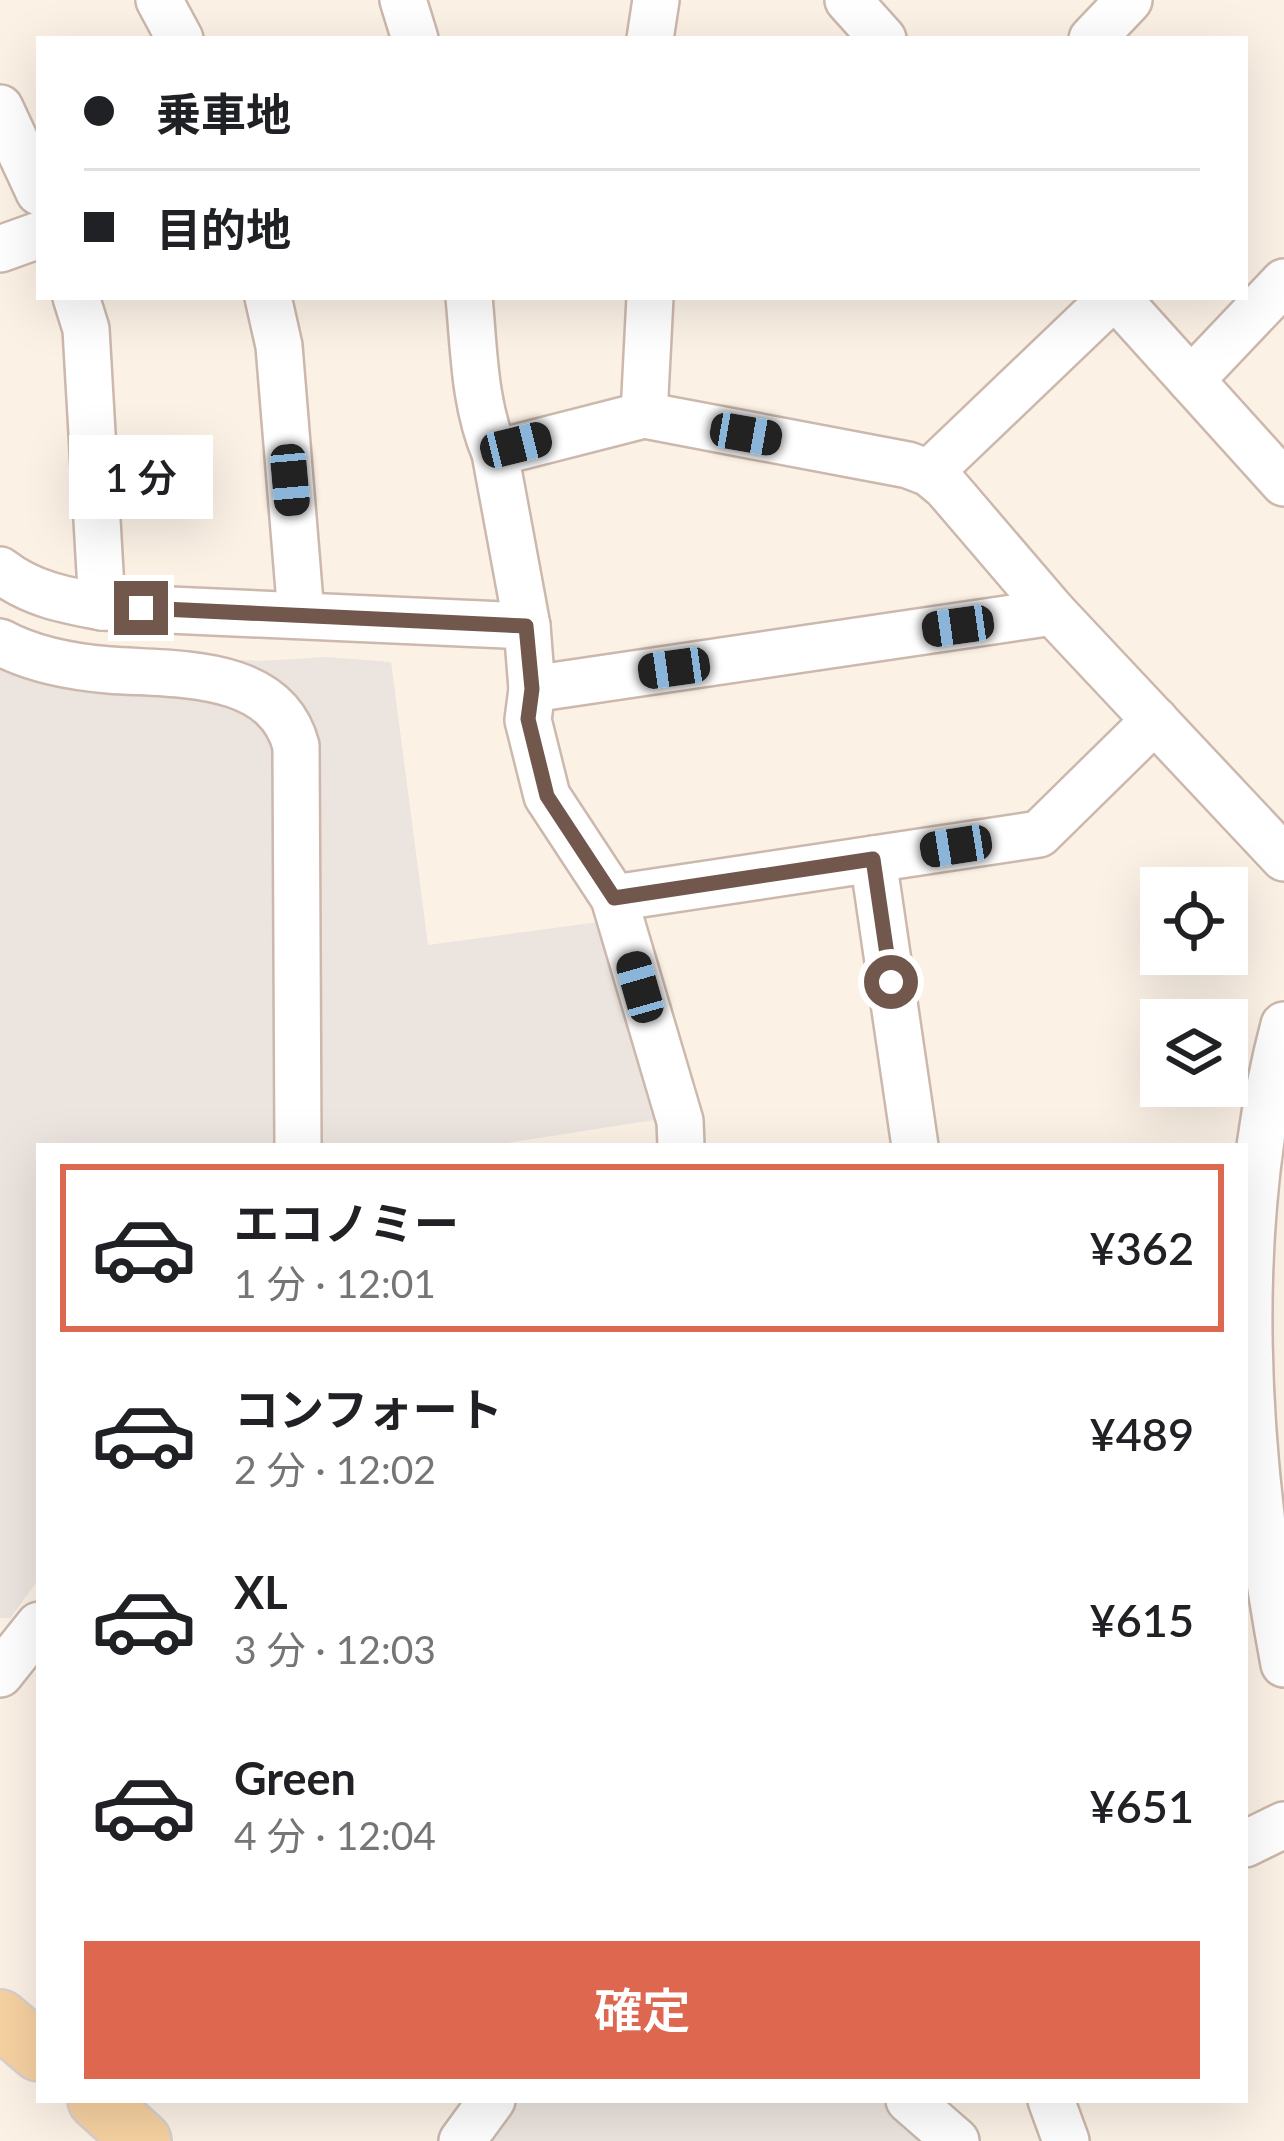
<!DOCTYPE html>
<html lang="ja">
<head>
<meta charset="utf-8">
<style>
	:root { --surface:#fff; --page:#f2f2f2; --text:#202124; --muted:#757577; --line:#e0e0e0; --accent:#de6750 }
	body { margin:0; font-family:Lato,"Noto Sans JP",sans-serif; background:var(--page); color:var(--text); height:100vh; display:flex; flex-direction:column; font-size:45px; white-space:nowrap }
	* { box-sizing:border-box; margin:0 }
	p { font-size:39px; color:var(--muted) }
	.icon { flex:none; width:66px; height:66px; fill:none; stroke:currentColor; stroke-width:2; stroke-linecap:round; stroke-linejoin:round }
	.map { position:relative; flex:1; overflow:hidden }
	.details { position:absolute; left:36px; top:1143px; width:1212px; height:960px; display:flex; flex-direction:column; background:var(--surface); border-radius:0px; box-shadow:0 12px 48px #0002 }
	.details>* { flex:none }
	.guide { position:absolute; left:36px; top:36px; width:1212px; height:264px; border-radius:0px; box-shadow:0 12px 48px #0002; display:grid; align-content:center; height:264px; padding:0 48px; background:var(--surface) }
	.controls { position:absolute; left:1140px; top:867px; display:grid; gap:24px }
	.controls a { display:grid; place-items:center; width:108px; height:108px; border-radius:0px; background:var(--surface); box-shadow:0 12px 48px #0002; font-size:60px }
	.end { position:absolute; width:54px; height:54px; margin:-27px; border:15px solid #72574c; background:#fff; box-shadow:0 0 0 6px #fff }
	.from { border-radius:50% }
	.bubble { position:absolute; height:84px; border-radius:0px; background:var(--surface); box-shadow:0 12px 48px #0002; font-size:39px; font-weight:600; line-height:84px; text-align:center }
	.car { position:absolute; width:36px; height:72px; margin:-36px -18px; border-radius:15px; box-shadow:0 0 9px 3px #0007; background:linear-gradient(#222 24%,#8ab4d8 0 40%,#222 0 76%,#8ab4d8 0 86%,#222 0) }
	.guide b { display:flex; align-items:center; gap:42px; height:114px; font-size:45px }
	.guide b+b { border-top:3px solid var(--line) }
	.guide i { width:30px; height:30px; background:var(--text) }
	ul { padding:21px 0 0; list-style:none }
	li { display:flex; align-items:center; gap:36px; height:168px; margin:0 24px 18px; padding:0 24px; border:6px solid transparent; border-radius:0px }
	li div { flex:1 }
	li b { display:block; font-size:45px }
	li em { font-style:normal; font-weight:600 }
	li.active { border-color:var(--accent) }
	li>.icon { width:108px; height:108px; stroke-width:1.5 }
	.action { display:flex; gap:24px; margin-top:auto; padding:24px 48px }
	.action a { flex:1; height:138px; border-radius:0px; background:var(--accent); color:#fff; font-size:48px; font-weight:600; line-height:138px; text-align:center }
	.map>svg:first-child { display:block }
	.industrial { fill:#ebe4df }
	.lines { fill:none; stroke-linecap:round; stroke-linejoin:round }
	.minor-casing { stroke:#ccb8ac; stroke-width:50 }
	.major-casing { stroke:#d8d0cd; stroke-width:62 }
	.minor { stroke:#fff; stroke-width:45 }
	.major { stroke:#f6d1a1; stroke-width:57 }
	.route { stroke:#72574c; stroke-width:15 }
</style>
</head>
<body>
<div class="map">
<svg width="1284" height="2141" viewBox="0 0 1284 2141">
	<rect width="100%" height="100%" fill="#fbf1e5"/>
	<!-- industrial -->
	<g class="industrial">
		<polygon points="0,616 28,638 114,654 262,661 326,657 391,662 428,945 606,921 660,1119 488,1146 39,1146 39,1579 10,1618 0,1618"/>
		<polygon points="509,2100 896,2100 944,2141 478,2141"/>
	</g>
	<g class="lines">
		<defs>
			<g id="minor">
				<polyline points="159,0 180,39"/>
				<polyline points="403,0 415,39"/>
				<polyline points="848,0 883,39"/>
				<polyline points="650,39 656,0"/>
				<polyline points="1092,39 1129,0"/>
				<polyline points="0,108 39,192"/>
				<polyline points="0,249 39,235"/>
				<polyline points="76,297 86,329 102,607"/>
				<polyline points="268,297 279,346 301,615"/>
				<path d="M469,297C474,349 474,404 495,453L527,626L532,689L528,720L547,796L614,898L680,1121L681,1146"/>
				<polyline points="1116,297 1284,483"/>
				<polyline points="1191,380 1284,282"/>
				<polyline points="644,415 650,297"/>
				<polyline points="495,453 644,415 908,465 929,473 946,487 1053,612 1284,858"/>
				<polyline points="929,473 1113,297"/>
				<path d="M0,570C31,594 64,600 102,607L527,626"/>
				<path d="M0,642C33,660 73,667 109,670C174,675 275,667 296,746L298,1146"/>
				<polyline points="532,689 1053,612"/>
				<polyline points="873,859 915,1146"/>
				<polyline points="614,898 1039,834 1155,720"/>
				<path d="M1284,1025C1230,1229 1245,1459 1284,1664"/>
				<polyline points="0,1674 39,1625"/>
				<polyline points="1245,1844 1284,1825"/>
				<polyline points="909,2100 956,2141"/>
				<polyline points="1051,2100 1066,2141"/>
				<polyline points="462,2141 492,2100"/>
			</g>
			<g id="major">
				<polyline points="0,2019 39,2052"/>
				<polyline points="97,2100 142,2141"/>
			</g>
		</defs>
		<!-- minor casing -->
		<use href="#minor" class="minor-casing"/>
		<!-- major casing -->
		<use href="#major" class="major-casing"/>
		<!-- minor -->
		<use href="#minor" class="minor"/>
		<!-- major -->
		<use href="#major" class="major"/>
	</g>
	<g class="lines">
		<!-- route -->
		<polyline class="route" points="141,608 526,626 532,689 528,719 547,796 614,898 873,859 891,982"/>
	</g>
</svg>
<div class="controls">
<a><svg class="icon" aria-label="locate" viewBox="0 0 24 24"><circle cx="12" cy="12" r="6"/><path d="M12 2v4M12 18v4M2 12h4M18 12h4"/></svg></a>
<a><svg class="icon" aria-label="layers" viewBox="0 0 24 24"><path d="M12 4l9 5-9 5-9-5zM3 14l9 5 9-5"/></svg></a>
</div>
<i class="end from" style="left:891px;top:982px"></i>
<i class="end" style="left:141px;top:608px"></i>
<div class="bubble" style="left:69px;top:435px;width:144px">1 分</div>
<i class="car" style="left:746px;top:434px;rotate:100deg"></i>
<i class="car" style="left:516px;top:445px;rotate:76deg"></i>
<i class="car" style="left:290px;top:480px;rotate:175deg"></i>
<i class="car" style="left:958px;top:626px;rotate:262deg"></i>
<i class="car" style="left:674px;top:668px;rotate:262deg"></i>
<i class="car" style="left:956px;top:846px;rotate:261deg"></i>
<i class="car" style="left:640px;top:987px;rotate:344deg"></i>
<div class="guide">
<b><i class="from"></i>乗車地</b>
<b><i></i>目的地</b>
</div>
<section class="details">
<ul>
<li class="active"><svg class="icon" aria-label="car" viewBox="0 0 24 24"><path d="M5 17H2v-5l4-1 3-4h7l3 4 3 1v5h-3M9 17h6M6 11h13"/><circle cx="7" cy="17" r="2"/><circle cx="17" cy="17" r="2"/></svg><div><b>エコノミー</b><p>1 分 · 12:01</p></div><em>¥362</em></li>
<li><svg class="icon" aria-label="car" viewBox="0 0 24 24"><path d="M5 17H2v-5l4-1 3-4h7l3 4 3 1v5h-3M9 17h6M6 11h13"/><circle cx="7" cy="17" r="2"/><circle cx="17" cy="17" r="2"/></svg><div><b>コンフォート</b><p>2 分 · 12:02</p></div><em>¥489</em></li>
<li><svg class="icon" aria-label="car" viewBox="0 0 24 24"><path d="M5 17H2v-5l4-1 3-4h7l3 4 3 1v5h-3M9 17h6M6 11h13"/><circle cx="7" cy="17" r="2"/><circle cx="17" cy="17" r="2"/></svg><div><b>XL</b><p>3 分 · 12:03</p></div><em>¥615</em></li>
<li><svg class="icon" aria-label="car" viewBox="0 0 24 24"><path d="M5 17H2v-5l4-1 3-4h7l3 4 3 1v5h-3M9 17h6M6 11h13"/><circle cx="7" cy="17" r="2"/><circle cx="17" cy="17" r="2"/></svg><div><b>Green</b><p>4 分 · 12:04</p></div><em>¥651</em></li>
</ul>
<div class="action"><a>確定</a></div>
</section>
</div>
</body>
</html>
